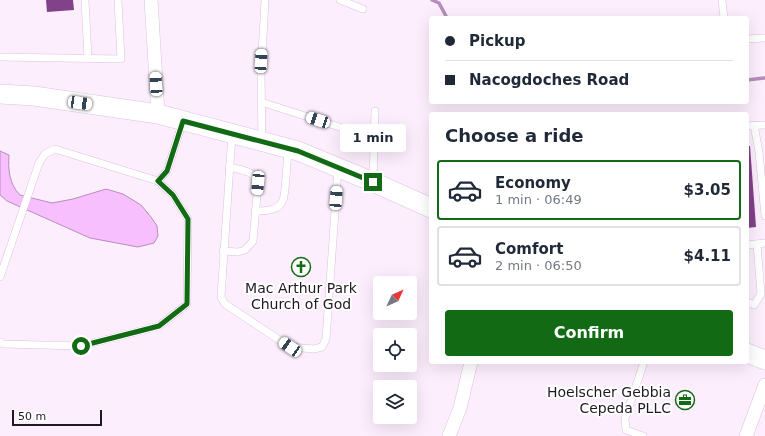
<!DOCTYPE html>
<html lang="en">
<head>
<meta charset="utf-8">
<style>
	:root { --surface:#fff; --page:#f6f6f7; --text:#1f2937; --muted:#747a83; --line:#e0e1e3; --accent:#126b14 }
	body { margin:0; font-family:"DejaVu Sans",sans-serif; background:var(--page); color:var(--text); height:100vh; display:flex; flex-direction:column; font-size:15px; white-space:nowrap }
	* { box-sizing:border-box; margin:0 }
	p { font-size:13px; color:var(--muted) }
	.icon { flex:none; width:22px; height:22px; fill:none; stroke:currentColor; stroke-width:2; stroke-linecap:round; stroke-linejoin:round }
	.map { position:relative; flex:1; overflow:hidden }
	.details { position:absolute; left:429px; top:112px; width:320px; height:252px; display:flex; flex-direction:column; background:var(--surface); border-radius:4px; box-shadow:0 4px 16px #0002 }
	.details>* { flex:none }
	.guide { position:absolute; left:429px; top:16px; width:320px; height:88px; border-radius:4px; box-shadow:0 4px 16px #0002; display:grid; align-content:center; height:88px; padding:0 16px; background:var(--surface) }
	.needle { width:26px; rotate:46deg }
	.fabs { position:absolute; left:373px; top:276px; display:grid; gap:8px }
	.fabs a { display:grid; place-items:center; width:44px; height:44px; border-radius:4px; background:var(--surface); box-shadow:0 4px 16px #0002; font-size:20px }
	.scale { position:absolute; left:12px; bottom:10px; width:90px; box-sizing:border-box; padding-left:4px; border:2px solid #211922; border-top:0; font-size:11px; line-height:14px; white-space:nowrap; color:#211922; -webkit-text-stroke:3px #fff; paint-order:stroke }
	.end { position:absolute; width:18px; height:18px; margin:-9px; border:5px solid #126b14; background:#fff; box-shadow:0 0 0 2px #fff }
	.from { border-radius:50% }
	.bubble { position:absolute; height:28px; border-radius:4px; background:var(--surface); box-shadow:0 4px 16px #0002; font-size:13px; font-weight:700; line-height:28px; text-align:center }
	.car { position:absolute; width:12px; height:24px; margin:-12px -6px; border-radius:5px; box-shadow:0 0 3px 1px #0007; background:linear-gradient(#fff 24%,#345 0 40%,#fff 0 76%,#345 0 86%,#fff 0) }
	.guide b { display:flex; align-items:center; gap:14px; height:38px; font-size:15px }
	.guide b+b { border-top:1px solid var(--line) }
	.guide i { width:10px; height:10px; background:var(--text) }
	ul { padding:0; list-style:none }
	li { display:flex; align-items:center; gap:12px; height:60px; margin:0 8px 6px; padding:0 8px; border:2px solid var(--line); border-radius:4px }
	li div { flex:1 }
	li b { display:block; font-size:15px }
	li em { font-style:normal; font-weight:700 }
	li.active { border-color:var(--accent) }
	li>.icon { width:36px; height:36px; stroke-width:1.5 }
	h2 { padding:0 16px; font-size:18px; line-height:48px }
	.button { display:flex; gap:8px; margin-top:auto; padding:8px 16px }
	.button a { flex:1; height:46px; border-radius:4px; background:var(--accent); color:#fff; font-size:16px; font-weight:700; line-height:46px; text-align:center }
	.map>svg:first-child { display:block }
	.water { fill:#f7bffd; stroke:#b78dbb }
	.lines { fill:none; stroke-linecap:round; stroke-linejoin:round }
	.stream { stroke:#b78dbb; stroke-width:3.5 }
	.building { fill:#814289 }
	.lane-casing { stroke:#d9c2dc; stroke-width:8 }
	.street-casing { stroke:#d9c2dc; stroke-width:14 }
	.secondary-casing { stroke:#d9c2dc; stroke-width:20 }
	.lane { stroke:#fff; stroke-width:7 }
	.street { stroke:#fff; stroke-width:13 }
	.secondary { stroke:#fff; stroke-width:19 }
	.route { stroke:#126b14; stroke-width:5 }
	.labels { text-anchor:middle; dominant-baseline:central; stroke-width:4; stroke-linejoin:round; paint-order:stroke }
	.poi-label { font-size:14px; fill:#211922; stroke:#fff }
</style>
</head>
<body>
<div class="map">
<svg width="765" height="436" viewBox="0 0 765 436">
	<rect width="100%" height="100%" fill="#fdeefe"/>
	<!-- water -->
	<path class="water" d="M0,151L9,155C8,169 9,184 20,195L52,203L73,199L106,189L123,194L141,205L151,217L157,226L158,236L154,243L138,247L90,238L7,201L0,195Z"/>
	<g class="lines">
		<!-- stream -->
		<g class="stream">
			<polyline points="432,0 439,3 447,18"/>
			<polyline points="747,80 765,78"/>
		</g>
	</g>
	<!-- building -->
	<g class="building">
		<polygon points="46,0 73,0 74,10 47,12"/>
		<polygon points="747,146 750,146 756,227 747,228"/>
	</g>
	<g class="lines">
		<defs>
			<g id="lane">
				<polyline points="85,0 88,58"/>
				<polyline points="340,0 363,9"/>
				<polyline points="722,0 724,18"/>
				<polyline points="747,39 765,38"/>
				<polyline points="0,57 121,59 118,0"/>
				<polyline points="261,102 374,138"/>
				<polyline points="754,125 759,152 765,216"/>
				<polyline points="747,126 765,125"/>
				<polyline points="232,134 221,297 225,304 290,347 314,349 322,347 326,339 338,168"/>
				<polyline points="262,140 261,74 265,0"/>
				<polyline points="373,181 375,111"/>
				<path d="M255,211C265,211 279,211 283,200C286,192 287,160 288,149"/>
				<polyline points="747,245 765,243"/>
				<path d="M223,251L238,252L245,250L253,241L258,183C254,170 240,170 229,167"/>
				<polyline points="0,277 39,163 45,154 55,149 158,181 167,171 183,121"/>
				<polyline points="747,302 754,305 761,294 757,244"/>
				<polyline points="0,342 3,344 81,346 159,326 187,304 188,219 173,195 158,181"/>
				<polyline points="643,436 626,430 625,419 644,362"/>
			</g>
			<g id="street">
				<polyline points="151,0 158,114"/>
				<polyline points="449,436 460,408 471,362"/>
				<polyline points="746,436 765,385"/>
			</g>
			<g id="secondary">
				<polyline points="0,94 34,96 158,114 298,151 373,182 431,208"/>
				<polyline points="747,353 765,360"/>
			</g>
		</defs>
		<!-- lane casing -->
		<use href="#lane" class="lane-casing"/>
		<!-- street casing -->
		<use href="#street" class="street-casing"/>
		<!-- secondary casing -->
		<use href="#secondary" class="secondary-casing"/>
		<!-- lane -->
		<use href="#lane" class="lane"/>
		<!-- street -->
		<use href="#street" class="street"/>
		<!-- secondary -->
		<use href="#secondary" class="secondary"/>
	</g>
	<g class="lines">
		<!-- route -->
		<polyline class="route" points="81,346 159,326 187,304 188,219 173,195 158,181 167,171 183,121 298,151 373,182"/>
	</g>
	<!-- icons -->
	<defs>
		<symbol id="church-ring" viewBox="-11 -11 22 22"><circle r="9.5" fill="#fff" stroke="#126b14" stroke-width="1.5"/><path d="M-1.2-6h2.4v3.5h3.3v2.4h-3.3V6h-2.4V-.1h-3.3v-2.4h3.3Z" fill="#126b14"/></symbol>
		<symbol id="office-ring" viewBox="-11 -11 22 22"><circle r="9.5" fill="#fff" stroke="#126b14" stroke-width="1.5"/><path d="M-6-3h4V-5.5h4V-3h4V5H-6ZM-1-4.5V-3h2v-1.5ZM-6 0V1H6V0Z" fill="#126b14"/></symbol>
	</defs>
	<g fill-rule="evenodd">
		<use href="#church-ring" x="290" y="256" width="22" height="22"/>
		<use href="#office-ring" x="674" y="389" width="22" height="22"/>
	</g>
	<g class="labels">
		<!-- poi labels -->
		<g class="poi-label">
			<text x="301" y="288">Mac Arthur Park<tspan x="301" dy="16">Church of God</tspan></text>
			<text x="671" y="392" text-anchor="end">Hoelscher Gebbia<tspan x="671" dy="16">Cepeda PLLC</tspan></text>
		</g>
	</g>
</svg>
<div class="fabs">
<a><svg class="needle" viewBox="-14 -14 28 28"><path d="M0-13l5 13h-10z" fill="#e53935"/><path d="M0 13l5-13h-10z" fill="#747a83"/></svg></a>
<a><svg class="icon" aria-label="locate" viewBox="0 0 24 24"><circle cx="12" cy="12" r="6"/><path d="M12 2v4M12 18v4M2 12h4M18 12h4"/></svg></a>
<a><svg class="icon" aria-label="layers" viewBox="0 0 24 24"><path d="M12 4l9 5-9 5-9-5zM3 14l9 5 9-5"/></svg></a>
</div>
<div class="scale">50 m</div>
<i class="end from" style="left:81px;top:346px"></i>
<i class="end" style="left:373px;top:182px"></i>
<div class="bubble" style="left:340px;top:124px;width:66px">1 min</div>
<i class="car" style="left:261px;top:61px;rotate:3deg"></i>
<i class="car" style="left:156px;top:84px;rotate:357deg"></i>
<i class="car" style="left:80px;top:103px;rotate:98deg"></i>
<i class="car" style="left:318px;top:120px;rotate:288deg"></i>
<i class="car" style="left:258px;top:183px;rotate:185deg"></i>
<i class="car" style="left:336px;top:198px;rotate:4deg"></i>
<i class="car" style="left:290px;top:347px;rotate:304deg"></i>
<div class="guide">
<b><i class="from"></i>Pickup</b>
<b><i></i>Nacogdoches Road</b>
</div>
<section class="details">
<h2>Choose a ride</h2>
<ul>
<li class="active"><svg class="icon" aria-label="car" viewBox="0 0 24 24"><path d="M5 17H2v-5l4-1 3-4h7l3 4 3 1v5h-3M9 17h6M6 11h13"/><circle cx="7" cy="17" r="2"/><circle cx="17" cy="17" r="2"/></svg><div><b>Economy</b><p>1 min · 06:49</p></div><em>$3.05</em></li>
<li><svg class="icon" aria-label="car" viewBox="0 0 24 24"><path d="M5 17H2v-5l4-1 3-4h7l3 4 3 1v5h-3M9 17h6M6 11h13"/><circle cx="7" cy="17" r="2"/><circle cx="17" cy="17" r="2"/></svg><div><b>Comfort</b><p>2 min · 06:50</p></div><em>$4.11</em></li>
</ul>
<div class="button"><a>Confirm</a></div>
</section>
</div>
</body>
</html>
